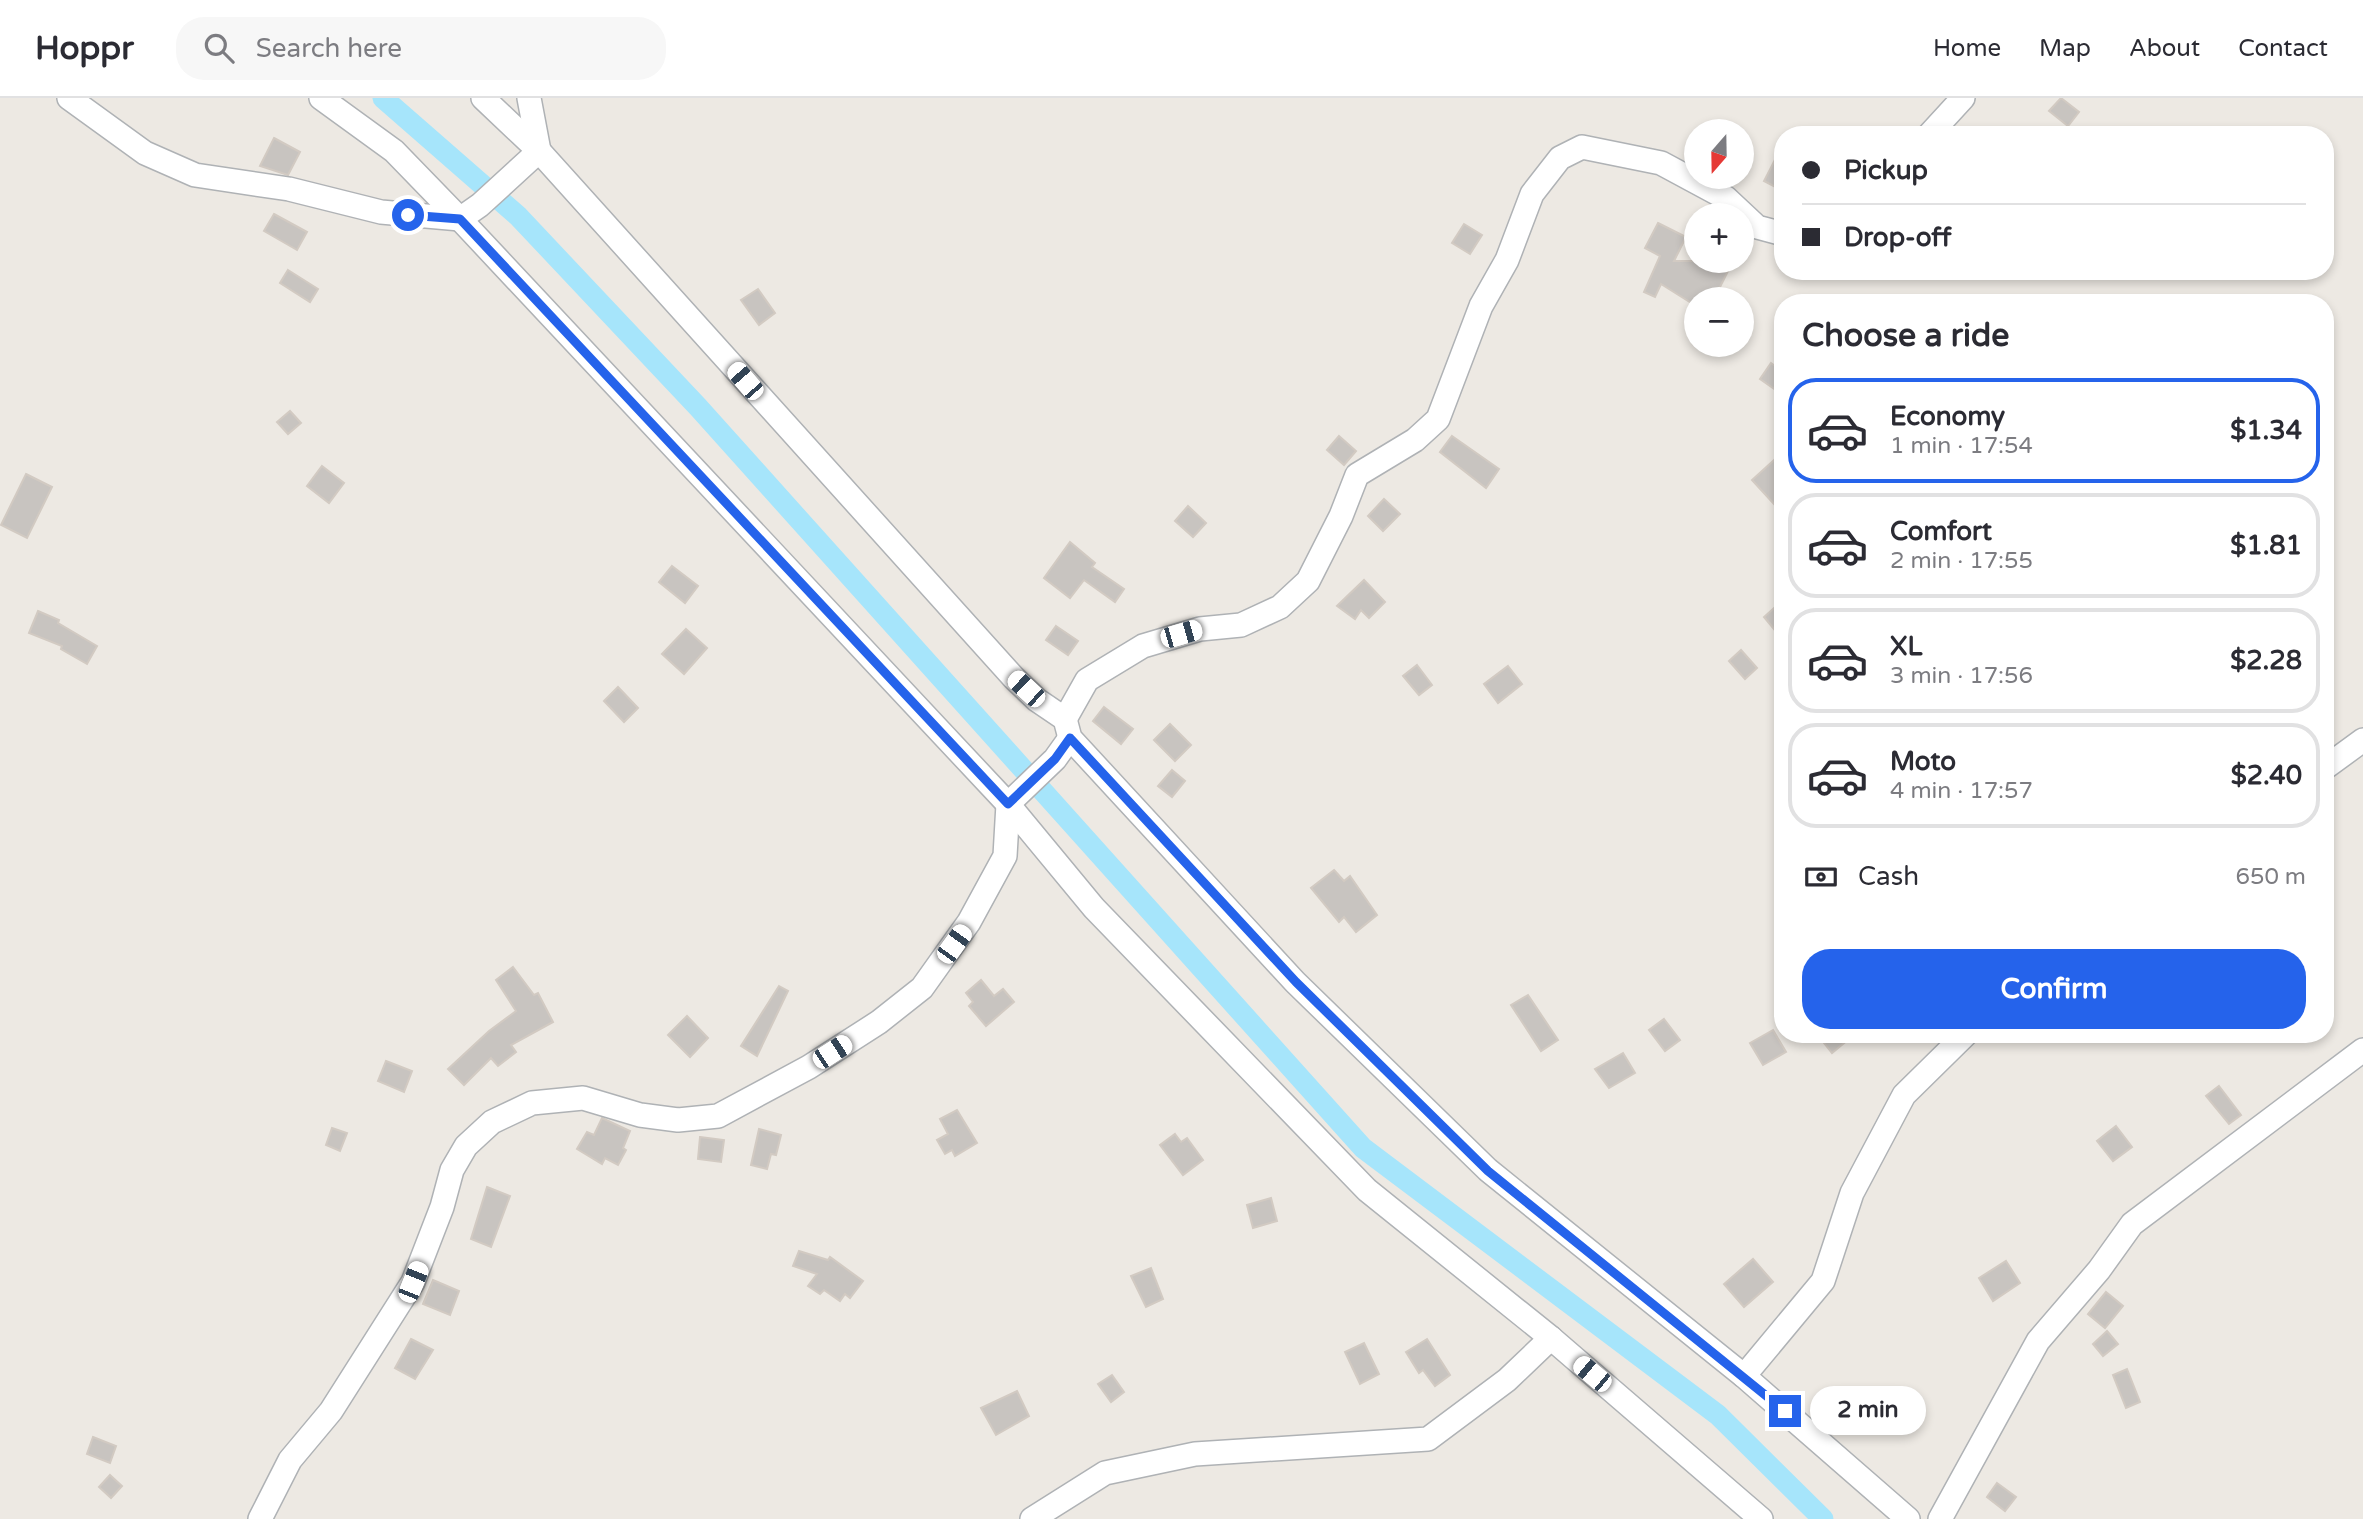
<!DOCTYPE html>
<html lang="en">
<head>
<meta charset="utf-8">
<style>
	:root { --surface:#fff; --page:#f7f7f7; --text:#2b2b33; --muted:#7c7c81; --line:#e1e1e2; --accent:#2563eb }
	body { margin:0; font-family:"Varela Round",sans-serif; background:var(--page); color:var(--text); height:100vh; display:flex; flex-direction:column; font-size:26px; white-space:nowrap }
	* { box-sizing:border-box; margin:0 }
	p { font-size:23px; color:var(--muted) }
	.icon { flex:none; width:38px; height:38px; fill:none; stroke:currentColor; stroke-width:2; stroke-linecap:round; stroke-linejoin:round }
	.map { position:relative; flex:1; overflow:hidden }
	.side { position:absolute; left:1774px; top:196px; width:560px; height:749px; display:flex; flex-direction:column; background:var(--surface); border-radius:28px; box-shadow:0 4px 10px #0003 }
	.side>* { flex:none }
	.banner { position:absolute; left:1774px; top:28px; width:560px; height:154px; border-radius:28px; box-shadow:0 4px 10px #0003; display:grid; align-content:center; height:154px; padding:0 28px; background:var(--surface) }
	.needle { width:46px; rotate:200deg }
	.controls { position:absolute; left:1684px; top:21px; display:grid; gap:14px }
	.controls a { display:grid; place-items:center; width:70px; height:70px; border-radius:50%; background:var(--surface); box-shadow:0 4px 10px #0003; font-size:35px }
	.end { position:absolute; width:32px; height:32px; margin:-16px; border:9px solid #2563eb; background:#fff; box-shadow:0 0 0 4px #fff }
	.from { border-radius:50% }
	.bubble { position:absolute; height:49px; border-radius:24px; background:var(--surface); box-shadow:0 4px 10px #0003; font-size:23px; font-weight:700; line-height:49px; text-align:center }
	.car { position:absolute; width:21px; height:42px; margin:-21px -10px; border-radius:9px; box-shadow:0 0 5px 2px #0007; background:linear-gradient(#fff 24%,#345 0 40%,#fff 0 76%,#345 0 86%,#fff 0) }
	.banner b { display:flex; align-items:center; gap:24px; height:66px; font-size:26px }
	.banner b+b { border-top:2px solid var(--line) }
	.banner i { width:18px; height:18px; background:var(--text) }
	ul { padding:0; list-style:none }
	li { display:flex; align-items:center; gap:21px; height:105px; margin:0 14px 10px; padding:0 14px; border:4px solid var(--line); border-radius:28px }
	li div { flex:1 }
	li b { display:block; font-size:26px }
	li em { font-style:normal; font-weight:700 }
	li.current { border-color:var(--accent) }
	li>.icon { width:63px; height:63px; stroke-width:1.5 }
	h2 { padding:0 28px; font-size:32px; line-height:84px }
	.pay { display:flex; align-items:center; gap:18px; height:77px; padding:0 28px; font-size:26px }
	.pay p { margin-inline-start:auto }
	.cta { display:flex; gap:14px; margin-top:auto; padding:14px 28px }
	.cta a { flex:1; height:80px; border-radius:28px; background:var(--accent); color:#fff; font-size:28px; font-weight:700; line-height:80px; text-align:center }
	header { display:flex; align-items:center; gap:42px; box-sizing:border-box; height:98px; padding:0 35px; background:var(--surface); border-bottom:2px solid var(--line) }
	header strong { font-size:33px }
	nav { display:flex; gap:38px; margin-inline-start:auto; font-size:24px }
	.search { width:490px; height:63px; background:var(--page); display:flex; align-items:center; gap:18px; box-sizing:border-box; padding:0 24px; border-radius:28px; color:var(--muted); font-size:26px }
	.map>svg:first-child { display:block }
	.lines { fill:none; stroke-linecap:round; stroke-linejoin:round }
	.canal { stroke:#a6e5fb; stroke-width:21 }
	.building { fill:#c8c4c0; stroke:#d2cac2; stroke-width:2 }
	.minor-casing { stroke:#afb2b5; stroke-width:26 }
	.minor { stroke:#fff; stroke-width:23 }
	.route { stroke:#2563eb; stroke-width:9 }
</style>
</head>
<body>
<header>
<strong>Hoppr</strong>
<div class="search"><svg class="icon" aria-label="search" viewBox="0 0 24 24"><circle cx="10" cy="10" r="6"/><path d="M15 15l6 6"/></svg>Search here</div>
<nav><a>Home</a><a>Map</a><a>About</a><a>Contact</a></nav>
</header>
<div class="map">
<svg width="2363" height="1421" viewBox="0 0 2363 1421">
	<rect width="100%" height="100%" fill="#ede9e3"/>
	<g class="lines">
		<!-- canal -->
		<polyline class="canal" points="383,0 518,118 698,309 1363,1050 1718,1317 1823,1421"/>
	</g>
	<!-- building -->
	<g class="building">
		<polygon points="2061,0 2079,14 2068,28 2049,13"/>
		<polygon points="274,40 300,54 288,77 260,68"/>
		<polygon points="1783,46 1783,93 1764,83"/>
		<polygon points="274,116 307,134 297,152 264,133"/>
		<polygon points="1658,125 1686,139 1674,163 1733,163 1714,201 1696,201 1696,208 1661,186 1655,199 1644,194 1660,158 1645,150"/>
		<polygon points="1464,126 1482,137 1470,156 1452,145"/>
		<polygon points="288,172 318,191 310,204 280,185"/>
		<polygon points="758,191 775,215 759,227 741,202"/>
		<polygon points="1771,265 1783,274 1783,297 1760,281"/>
		<polygon points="290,313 301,325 288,336 277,324"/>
		<polygon points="1339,338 1356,353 1344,367 1327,352"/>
		<polygon points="1452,338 1499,371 1486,390 1440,354"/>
		<polygon points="1783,354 1783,397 1774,406 1752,382"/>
		<polygon points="322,368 344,385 329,405 307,388"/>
		<polygon points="26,376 52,389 27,440 1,427"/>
		<polygon points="1384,401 1400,416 1383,433 1368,418"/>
		<polygon points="1188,408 1206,425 1193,439 1175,423"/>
		<polygon points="1070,444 1095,465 1092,469 1124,491 1115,504 1084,482 1070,500 1044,480"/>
		<polygon points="672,468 698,488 685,505 659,484"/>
		<polygon points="1364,482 1385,504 1369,520 1361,512 1355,521 1337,508"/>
		<polygon points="1783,502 1783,542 1764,519"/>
		<polygon points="38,513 59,522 58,525 97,548 87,566 61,551 62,548 29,535"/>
		<polygon points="1056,528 1078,543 1068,557 1046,542"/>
		<polygon points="686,531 707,550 684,576 662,556"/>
		<polygon points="1741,552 1757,570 1745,581 1729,563"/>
		<polygon points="1417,567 1432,587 1419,597 1403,578"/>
		<polygon points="1508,568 1522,586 1498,605 1484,586"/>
		<polygon points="618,589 638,610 624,624 604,603"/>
		<polygon points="1104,609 1133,631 1121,646 1093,623"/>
		<polygon points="1170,626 1191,647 1175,663 1154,642"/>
		<polygon points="1172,672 1185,683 1172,699 1158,688"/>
		<polygon points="1334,772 1344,783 1350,778 1377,817 1356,834 1344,819 1339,824 1311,790"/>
		<polygon points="513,869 534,897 538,895 553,924 511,947 516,954 498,968 491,960 464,987 448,971 489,933 516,913 496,882"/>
		<polygon points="981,882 994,898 1003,891 1014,904 986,928 969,908 973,904 966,895"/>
		<polygon points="779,888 788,893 757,958 741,948"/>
		<polygon points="1528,897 1558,942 1541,953 1511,907"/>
		<polygon points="687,918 708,940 690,959 668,937"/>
		<polygon points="1664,921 1680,942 1665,953 1649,932"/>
		<polygon points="1773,932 1786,954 1763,967 1750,945"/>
		<polygon points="1817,936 1855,936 1832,955"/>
		<polygon points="1623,955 1635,975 1609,990 1595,971"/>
		<polygon points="386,963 412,973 404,994 378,983"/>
		<polygon points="2219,988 2241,1017 2229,1026 2206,998"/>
		<polygon points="957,1012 977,1045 955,1058 952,1052 945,1056 937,1042 948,1036 940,1021"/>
		<polygon points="602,1020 630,1033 623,1050 626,1052 618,1067 605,1060 602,1066 577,1051 587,1034 594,1037"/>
		<polygon points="2116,1028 2132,1049 2113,1063 2097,1043"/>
		<polygon points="332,1030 347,1035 340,1053 326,1047"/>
		<polygon points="759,1031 781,1037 776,1057 771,1056 767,1071 751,1067"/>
		<polygon points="1175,1036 1181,1044 1187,1040 1203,1062 1183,1077 1160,1047"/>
		<polygon points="700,1039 724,1042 721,1064 698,1061"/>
		<polygon points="487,1089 510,1098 491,1149 471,1141"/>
		<polygon points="1271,1100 1277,1123 1253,1130 1247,1107"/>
		<polygon points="799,1153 828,1162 830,1159 863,1183 850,1200 845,1196 840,1203 824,1192 820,1196 808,1188 817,1176 793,1168"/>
		<polygon points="1753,1161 1773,1184 1744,1209 1724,1186"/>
		<polygon points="2006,1163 2020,1185 1993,1203 1979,1180"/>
		<polygon points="1151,1170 1163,1201 1146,1209 1131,1178"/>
		<polygon points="433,1182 459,1193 450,1217 423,1206"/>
		<polygon points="2106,1194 2123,1208 2105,1230 2088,1216"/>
		<polygon points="2107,1233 2118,1246 2103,1258 2093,1246"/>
		<polygon points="411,1241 433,1252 415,1281 395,1270"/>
		<polygon points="1427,1241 1450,1277 1435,1288 1423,1272 1419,1275 1406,1254"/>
		<polygon points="1364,1245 1379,1276 1360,1286 1345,1254"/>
		<polygon points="2127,1271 2140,1304 2126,1310 2113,1277"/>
		<polygon points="1112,1277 1124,1294 1111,1304 1098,1286"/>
		<polygon points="1017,1293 1029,1318 996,1337 981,1310"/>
		<polygon points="93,1339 116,1348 110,1365 87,1356"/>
		<polygon points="110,1377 122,1388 111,1400 99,1389"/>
		<polygon points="1997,1385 2016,1399 2005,1413 1987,1399"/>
	</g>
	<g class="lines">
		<defs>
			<g id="minor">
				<polyline points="69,0 145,55 195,77 289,91 381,114 460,121 480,107 539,53 1014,580 1037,602 1065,621 1070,640 1295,884 1488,1072 1744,1278 1908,1421"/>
				<polyline points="321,0 394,53 460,121 1008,706 1094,810 1367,1092 1551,1240 1761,1421"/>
				<polyline points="483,0 539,53"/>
				<polyline points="529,0 539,53"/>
				<polyline points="1929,37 1963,0"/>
				<polyline points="1065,621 1087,582 1143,548 1200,531 1241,527 1280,509 1308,483 1341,418 1357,377 1415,342 1438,321 1481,208 1507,162 1532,96 1560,60 1582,49 1661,65 1726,100 1757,129 1783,136"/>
				<polyline points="2326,669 2363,642"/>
				<polyline points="1744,1278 1823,1183 1852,1095 1904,997 1966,936"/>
				<polyline points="260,1421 290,1362 331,1313 413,1184 442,1109 452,1072 466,1048 492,1024 532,1005 583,1000 640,1017 678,1022 718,1018 809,969 879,924 922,890 969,824 1005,758 1008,706 1055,661 1070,640"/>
				<polyline points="1032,1421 1105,1375 1195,1356 1428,1341 1507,1282 1551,1240"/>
				<polyline points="1940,1421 2038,1243 2099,1172 2132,1126 2363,952"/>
			</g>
		</defs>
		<!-- minor casing -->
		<use href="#minor" class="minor-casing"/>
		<!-- minor -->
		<use href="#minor" class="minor"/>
	</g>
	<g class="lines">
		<!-- route -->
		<polyline class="route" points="408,117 460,121 1008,706 1055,661 1070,640 1296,884 1488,1073 1785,1313"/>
	</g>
</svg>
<div class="controls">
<a><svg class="needle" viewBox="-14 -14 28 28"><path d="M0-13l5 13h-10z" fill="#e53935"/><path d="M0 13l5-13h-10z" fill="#7c7c81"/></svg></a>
<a>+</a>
<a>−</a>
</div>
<i class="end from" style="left:408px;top:117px"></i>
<i class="end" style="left:1785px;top:1313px"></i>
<div class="bubble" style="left:1810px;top:1288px;width:116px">2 min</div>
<i class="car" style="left:745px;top:283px;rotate:319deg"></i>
<i class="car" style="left:1181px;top:536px;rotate:74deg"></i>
<i class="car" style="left:1026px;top:591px;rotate:313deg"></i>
<i class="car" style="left:954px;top:846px;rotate:36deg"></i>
<i class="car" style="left:832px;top:954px;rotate:57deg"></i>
<i class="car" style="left:413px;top:1184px;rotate:22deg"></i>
<i class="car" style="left:1592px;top:1276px;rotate:310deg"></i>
<div class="banner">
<b><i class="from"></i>Pickup</b>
<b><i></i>Drop-off</b>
</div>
<section class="side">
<h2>Choose a ride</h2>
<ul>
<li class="current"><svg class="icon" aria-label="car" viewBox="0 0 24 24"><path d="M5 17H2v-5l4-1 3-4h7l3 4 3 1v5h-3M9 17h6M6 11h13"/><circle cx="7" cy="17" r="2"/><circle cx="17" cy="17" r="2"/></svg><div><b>Economy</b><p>1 min · 17:54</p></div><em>$1.34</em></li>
<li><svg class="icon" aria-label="car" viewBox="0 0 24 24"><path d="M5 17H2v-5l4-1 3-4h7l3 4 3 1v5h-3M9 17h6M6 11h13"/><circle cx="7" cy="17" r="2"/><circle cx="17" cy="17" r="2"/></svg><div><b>Comfort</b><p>2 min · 17:55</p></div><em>$1.81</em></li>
<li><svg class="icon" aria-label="car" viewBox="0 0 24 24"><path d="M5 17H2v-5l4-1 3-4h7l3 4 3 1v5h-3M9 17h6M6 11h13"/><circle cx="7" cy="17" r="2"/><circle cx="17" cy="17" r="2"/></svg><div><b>XL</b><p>3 min · 17:56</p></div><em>$2.28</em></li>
<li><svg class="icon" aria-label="car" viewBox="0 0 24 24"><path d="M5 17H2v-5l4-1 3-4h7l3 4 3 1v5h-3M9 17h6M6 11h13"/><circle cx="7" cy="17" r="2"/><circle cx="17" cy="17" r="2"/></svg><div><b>Moto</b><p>4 min · 17:57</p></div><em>$2.40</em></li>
</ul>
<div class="pay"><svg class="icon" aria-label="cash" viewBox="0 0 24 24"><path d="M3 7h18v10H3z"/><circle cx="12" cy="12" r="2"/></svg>Cash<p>650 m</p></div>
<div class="cta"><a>Confirm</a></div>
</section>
</div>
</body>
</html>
